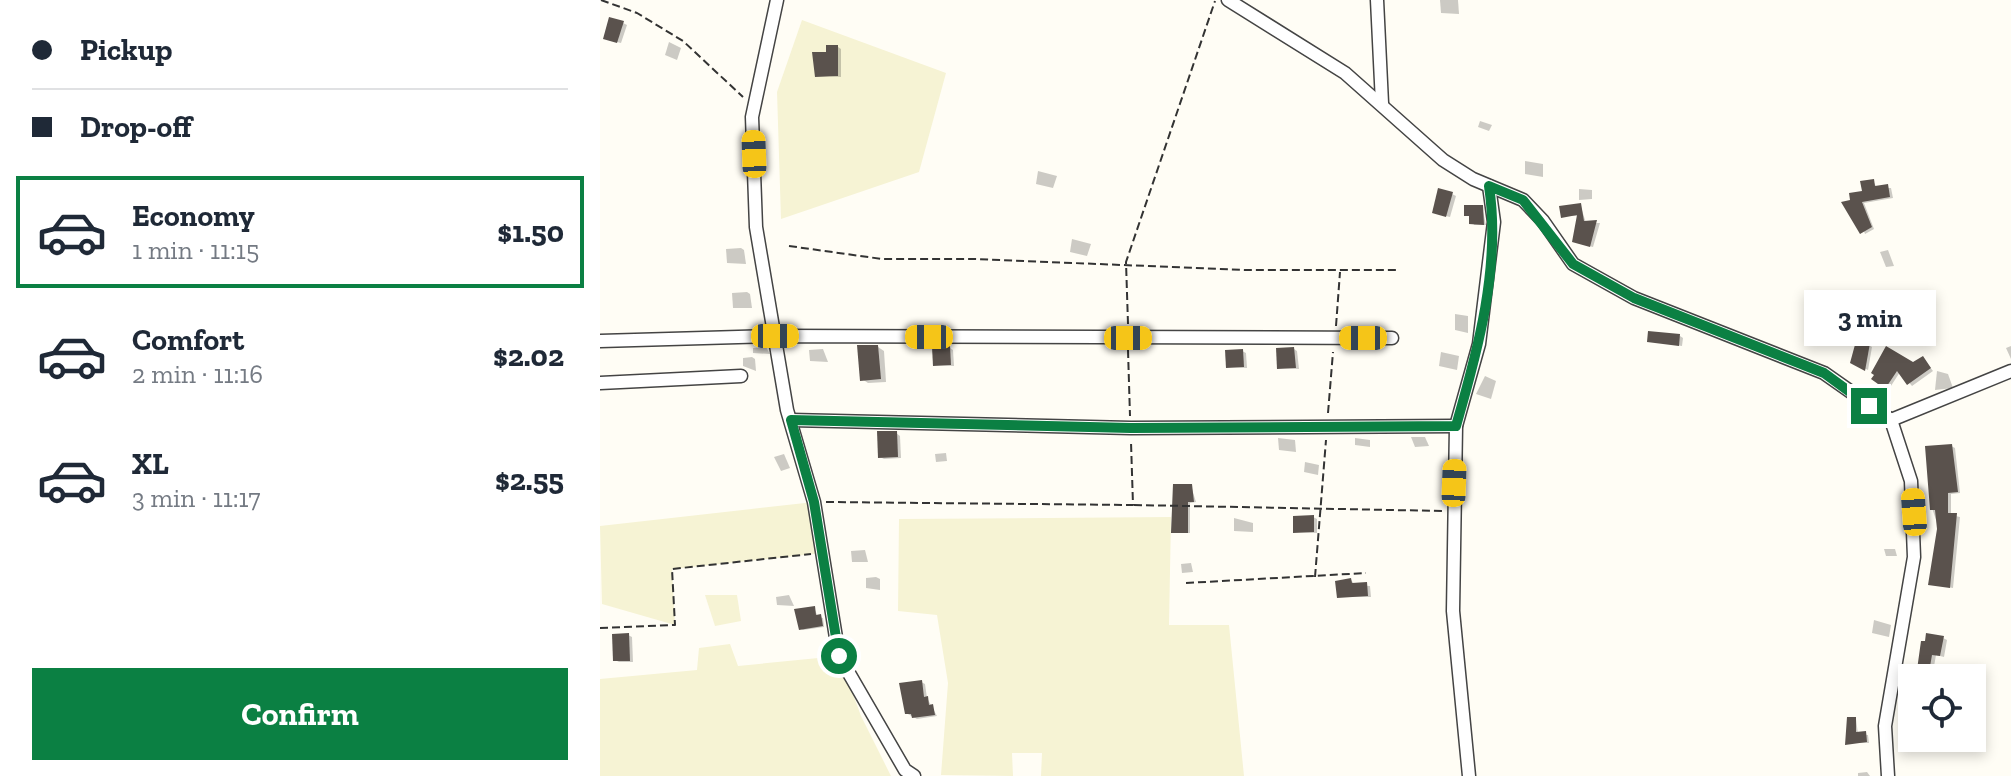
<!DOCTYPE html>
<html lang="en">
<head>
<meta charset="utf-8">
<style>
	:root { --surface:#fff; --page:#f6f6f7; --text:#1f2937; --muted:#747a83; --line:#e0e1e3; --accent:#0b8043 }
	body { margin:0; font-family:"Zilla Slab",serif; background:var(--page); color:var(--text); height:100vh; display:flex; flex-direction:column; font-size:30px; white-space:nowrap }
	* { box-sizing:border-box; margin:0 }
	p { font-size:26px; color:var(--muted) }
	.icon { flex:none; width:44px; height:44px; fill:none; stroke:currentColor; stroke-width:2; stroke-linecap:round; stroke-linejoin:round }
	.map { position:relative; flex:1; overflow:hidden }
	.panel { display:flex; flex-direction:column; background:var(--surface); width:600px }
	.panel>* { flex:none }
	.guide { display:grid; align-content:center; height:176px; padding:0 32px; background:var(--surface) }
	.controls { position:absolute; left:1298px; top:664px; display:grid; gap:16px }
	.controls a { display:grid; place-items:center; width:88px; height:88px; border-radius:0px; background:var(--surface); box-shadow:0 4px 12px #0003; font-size:40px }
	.end { position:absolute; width:36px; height:36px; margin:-18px; border:10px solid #0b8043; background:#fff; box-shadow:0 0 0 4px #fff }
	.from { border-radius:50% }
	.bubble { position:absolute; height:56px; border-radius:0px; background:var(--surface); box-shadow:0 4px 12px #0003; font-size:26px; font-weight:700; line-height:56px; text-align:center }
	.car { position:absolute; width:24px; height:48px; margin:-24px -12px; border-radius:10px; box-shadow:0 0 6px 2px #0007; background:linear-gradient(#f5c518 24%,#345 0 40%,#f5c518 0 76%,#345 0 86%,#f5c518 0) }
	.guide b { display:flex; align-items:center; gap:28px; height:76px; font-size:30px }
	.guide b+b { border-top:2px solid var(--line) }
	.guide i { width:20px; height:20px; background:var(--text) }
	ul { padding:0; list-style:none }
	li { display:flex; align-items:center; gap:24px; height:112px; margin:0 16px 12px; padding:0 16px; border:4px solid transparent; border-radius:0px }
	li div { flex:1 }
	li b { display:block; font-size:30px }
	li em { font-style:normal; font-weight:700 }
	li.selected { border-color:var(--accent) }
	li>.icon { width:72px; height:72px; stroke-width:1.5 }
	.cta { display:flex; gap:16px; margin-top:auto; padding:16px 32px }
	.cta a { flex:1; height:92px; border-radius:0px; background:var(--accent); color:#fff; font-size:32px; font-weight:700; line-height:92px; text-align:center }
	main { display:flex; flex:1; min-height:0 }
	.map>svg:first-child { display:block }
	.farmland { fill:#f6f3d4 }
	.shadow { fill:#0003 }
	.building { fill:#5a524d }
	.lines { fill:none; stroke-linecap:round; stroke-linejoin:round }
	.street-casing { stroke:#444; stroke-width:15 }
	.path { stroke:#333; stroke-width:2; stroke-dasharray:8 4; stroke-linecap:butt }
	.street { stroke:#fff; stroke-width:12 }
	.route { stroke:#0b8043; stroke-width:10 }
</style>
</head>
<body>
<main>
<section class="panel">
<div class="guide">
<b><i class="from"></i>Pickup</b>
<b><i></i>Drop-off</b>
</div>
<ul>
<li class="selected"><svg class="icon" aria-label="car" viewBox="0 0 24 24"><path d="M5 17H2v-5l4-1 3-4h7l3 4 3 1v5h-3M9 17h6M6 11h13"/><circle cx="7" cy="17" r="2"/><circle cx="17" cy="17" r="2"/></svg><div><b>Economy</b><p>1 min · 11:15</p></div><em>$1.50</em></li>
<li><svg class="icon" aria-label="car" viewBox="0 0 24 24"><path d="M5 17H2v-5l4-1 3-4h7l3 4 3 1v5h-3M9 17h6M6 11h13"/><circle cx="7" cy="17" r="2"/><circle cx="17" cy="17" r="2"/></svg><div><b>Comfort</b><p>2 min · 11:16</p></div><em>$2.02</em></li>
<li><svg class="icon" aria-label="car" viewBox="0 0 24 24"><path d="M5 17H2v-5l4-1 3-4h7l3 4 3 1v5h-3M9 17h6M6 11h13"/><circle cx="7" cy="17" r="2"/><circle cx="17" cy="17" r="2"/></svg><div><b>XL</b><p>3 min · 11:17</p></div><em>$2.55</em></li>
</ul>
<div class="cta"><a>Confirm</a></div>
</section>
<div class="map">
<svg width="1411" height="776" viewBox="0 0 1411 776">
	<rect width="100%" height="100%" fill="#fffdf5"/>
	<!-- farmland -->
	<g class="farmland">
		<polygon points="202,20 346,73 319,172 181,219 177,92"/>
		<polygon points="214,502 223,553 72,569 75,625 2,604 0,526"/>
		<polygon points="571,517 569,625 629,625 644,776 441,776 442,753 412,753 413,776 341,775 348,683 337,615 298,611 299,519"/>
		<polygon points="105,595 137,595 141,621 115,626"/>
		<polygon points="130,644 138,666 239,656 261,716 291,776 0,776 0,679 97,670 99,648"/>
	</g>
	<!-- shadow -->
	<g class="shadow">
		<polygon points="840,0 858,0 859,14 841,13"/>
		<polygon points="23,23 27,25 21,43 9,40"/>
		<polygon points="69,42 81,48 77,60 65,55"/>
		<polygon points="238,47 241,49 241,77 217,75"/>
		<polygon points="880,121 892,125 889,131 878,127"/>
		<polygon points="925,161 943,164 943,177 925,174"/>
		<polygon points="438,171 457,176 453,188 436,184"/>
		<polygon points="1273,181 1277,188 1291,188 1293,198 1264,203 1274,229 1265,234 1253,202"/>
		<polygon points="979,189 992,190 992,199 979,200"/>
		<polygon points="852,194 856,196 850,217 838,214"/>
		<polygon points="980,204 986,223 1000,223 993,247 978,243 979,216 963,216"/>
		<polygon points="882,207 886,225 874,225 871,217 866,215"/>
		<polygon points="472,239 491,244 487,256 470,252"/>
		<polygon points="141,248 144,250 146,264 127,263 126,249"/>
		<polygon points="1288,250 1294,266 1286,267 1280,252"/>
		<polygon points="147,292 150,294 152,308 133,308 132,293"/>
		<polygon points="855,314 868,316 868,333 855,330"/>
		<polygon points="1080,336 1083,338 1082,346 1049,341"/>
		<polygon points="1269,345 1272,347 1268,370 1252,362"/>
		<polygon points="1411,346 1411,359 1406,348"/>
		<polygon points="166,347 170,354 153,353 153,348"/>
		<polygon points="278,347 284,351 286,382 268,383 262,379"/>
		<polygon points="350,348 353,350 354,366 335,365"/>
		<polygon points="223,349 228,362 210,361 209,350"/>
		<polygon points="694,349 697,351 699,369 679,368"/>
		<polygon points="642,351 646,353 647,368 628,367"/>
		<polygon points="841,352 859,356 857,370 839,366"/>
		<polygon points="152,357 155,359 156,371 143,366 143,358"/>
		<polygon points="1323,358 1333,371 1312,386 1300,372 1289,389 1274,379"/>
		<polygon points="1337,371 1348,374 1353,388 1335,390"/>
		<polygon points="885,376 896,381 891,399 876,394"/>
		<polygon points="296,433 300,436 301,458 284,459 280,457"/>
		<polygon points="811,437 825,437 829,446 815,447"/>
		<polygon points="678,438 695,440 696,452 679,450"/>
		<polygon points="755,438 770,440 770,447 755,445"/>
		<polygon points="1351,446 1355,448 1360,493 1351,494 1351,515 1360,517 1353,588 1331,584 1339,529 1332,508"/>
		<polygon points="184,454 190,468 181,471 174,457"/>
		<polygon points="335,454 346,453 347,461 336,462"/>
		<polygon points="705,462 719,465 718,475 704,472"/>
		<polygon points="591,486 596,502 590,503 590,533 576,533"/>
		<polygon points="713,517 717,519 717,533 695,532"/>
		<polygon points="634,518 653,523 653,532 634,531"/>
		<polygon points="1284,549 1295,549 1297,556 1286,556"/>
		<polygon points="265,550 268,562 252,562 251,551"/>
		<polygon points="591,563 593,572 582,573 581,564"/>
		<polygon points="276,577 280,579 280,590 266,588 266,578"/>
		<polygon points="751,580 755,585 770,586 771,597 739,597"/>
		<polygon points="189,595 194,606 177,605 176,597"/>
		<polygon points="214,608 218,617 223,618 224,627 203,630 201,629"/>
		<polygon points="1274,620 1291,625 1289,637 1272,633"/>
		<polygon points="28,635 32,637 33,662 19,662 15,660"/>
		<polygon points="1343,638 1347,640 1344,657 1336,655 1332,678 1318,676"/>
		<polygon points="321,682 325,684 327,698 337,716 317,719 306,713"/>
		<polygon points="1256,719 1258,734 1268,735 1269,743 1247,743"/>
		<polygon points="1267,772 1270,776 1258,776 1258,773"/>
	</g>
	<!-- building -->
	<g class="building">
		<polygon points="9,17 24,21 17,43 3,39"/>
		<polygon points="226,45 238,45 238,76 215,77 212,52 226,52"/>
		<polygon points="1274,179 1275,186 1288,184 1290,197 1262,202 1272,227 1260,234 1241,202 1250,200 1249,193 1262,191 1260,181"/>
		<polygon points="838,188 853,192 846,217 832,213"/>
		<polygon points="981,203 984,221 997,220 990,247 972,242 977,215 961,218 959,206"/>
		<polygon points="864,205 883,205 884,225 869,224 869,216 864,216"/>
		<polygon points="1048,331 1080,334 1079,346 1047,342"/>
		<polygon points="1256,341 1270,343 1265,371 1250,363"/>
		<polygon points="257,345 278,345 281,379 260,381"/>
		<polygon points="350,346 351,365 333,366 332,347"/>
		<polygon points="1286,346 1313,362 1323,356 1331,368 1307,385 1297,371 1285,389 1271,379 1274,375 1271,373"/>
		<polygon points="694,347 696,368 677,369 676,348"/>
		<polygon points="643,349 644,367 626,368 625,350"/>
		<polygon points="277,431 297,431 298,457 278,458"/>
		<polygon points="1352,444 1358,492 1348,493 1348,513 1357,513 1350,588 1328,585 1337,529 1335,510 1330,510 1325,446"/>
		<polygon points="573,484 592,484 594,502 588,502 588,533 571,533"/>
		<polygon points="714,515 714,532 693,533 693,516"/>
		<polygon points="751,578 752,583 767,582 768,596 737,598 735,581"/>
		<polygon points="215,606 216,615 221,614 223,626 199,630 194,609"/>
		<polygon points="29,633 30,661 13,661 12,634"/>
		<polygon points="1326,633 1344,636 1340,656 1332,655 1328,678 1316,677 1321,641 1325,641"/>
		<polygon points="322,680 324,697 328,696 329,705 333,704 335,715 312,718 311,714 305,714 299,683"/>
		<polygon points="1247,717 1256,717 1256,732 1266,731 1267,742 1245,745"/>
	</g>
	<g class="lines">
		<defs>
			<g id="street">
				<polyline points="177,0 152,117 156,227 187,410 214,502 239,656 305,770 314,776"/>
				<polyline points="628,0 745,73 843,160 873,179 923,200 943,221 973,264 1034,298 1224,373 1291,420 1311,481 1314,557 1285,726 1288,776"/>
				<polyline points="777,0 782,103"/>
				<polyline points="0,341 175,336 792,338"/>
				<polyline points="0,383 141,376"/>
				<polyline points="191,420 531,428 856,426"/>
				<polyline points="1291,420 1411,371"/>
				<polyline points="869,776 853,611 856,426 879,344 894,222 889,186"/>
			</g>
		</defs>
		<!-- street casing -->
		<use href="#street" class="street-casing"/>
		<!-- path -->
		<g class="path">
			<polyline points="1,0 37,13 83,41 143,97"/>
			<polyline points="189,246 282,259 374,259 646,270 798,270"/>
			<polyline points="528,324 526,262 615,1"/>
			<polyline points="736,326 740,272"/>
			<polyline points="528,350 530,416"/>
			<polyline points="728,413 733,352"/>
			<polyline points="226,502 533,505 531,442"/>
			<polyline points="534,505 843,511"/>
			<polyline points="715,577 726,440"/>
			<polyline points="586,583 766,573"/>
			<polyline points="0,628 75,625 72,569 211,554"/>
		</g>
		<!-- street -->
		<use href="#street" class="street"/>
	</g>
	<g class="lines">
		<!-- route -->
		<path class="route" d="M239,656L214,502L191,420L531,428L856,426C878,350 901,266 889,186L923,200L973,264L1034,298L1224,373L1269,406"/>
	</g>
</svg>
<div class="controls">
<a><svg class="icon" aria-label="locate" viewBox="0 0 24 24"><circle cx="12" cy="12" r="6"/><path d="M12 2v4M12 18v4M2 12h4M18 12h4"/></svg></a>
</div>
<i class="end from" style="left:239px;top:656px"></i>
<i class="end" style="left:1269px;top:406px"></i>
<div class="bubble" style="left:1204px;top:290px;width:132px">3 min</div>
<i class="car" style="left:154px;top:154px;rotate:358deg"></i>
<i class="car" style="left:175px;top:336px;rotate:90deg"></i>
<i class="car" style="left:329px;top:337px;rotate:270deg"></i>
<i class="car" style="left:528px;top:338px;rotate:90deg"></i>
<i class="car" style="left:763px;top:338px;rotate:270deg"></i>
<i class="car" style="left:854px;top:483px;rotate:2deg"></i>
<i class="car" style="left:1314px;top:512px;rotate:356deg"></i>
</div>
</main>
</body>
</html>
